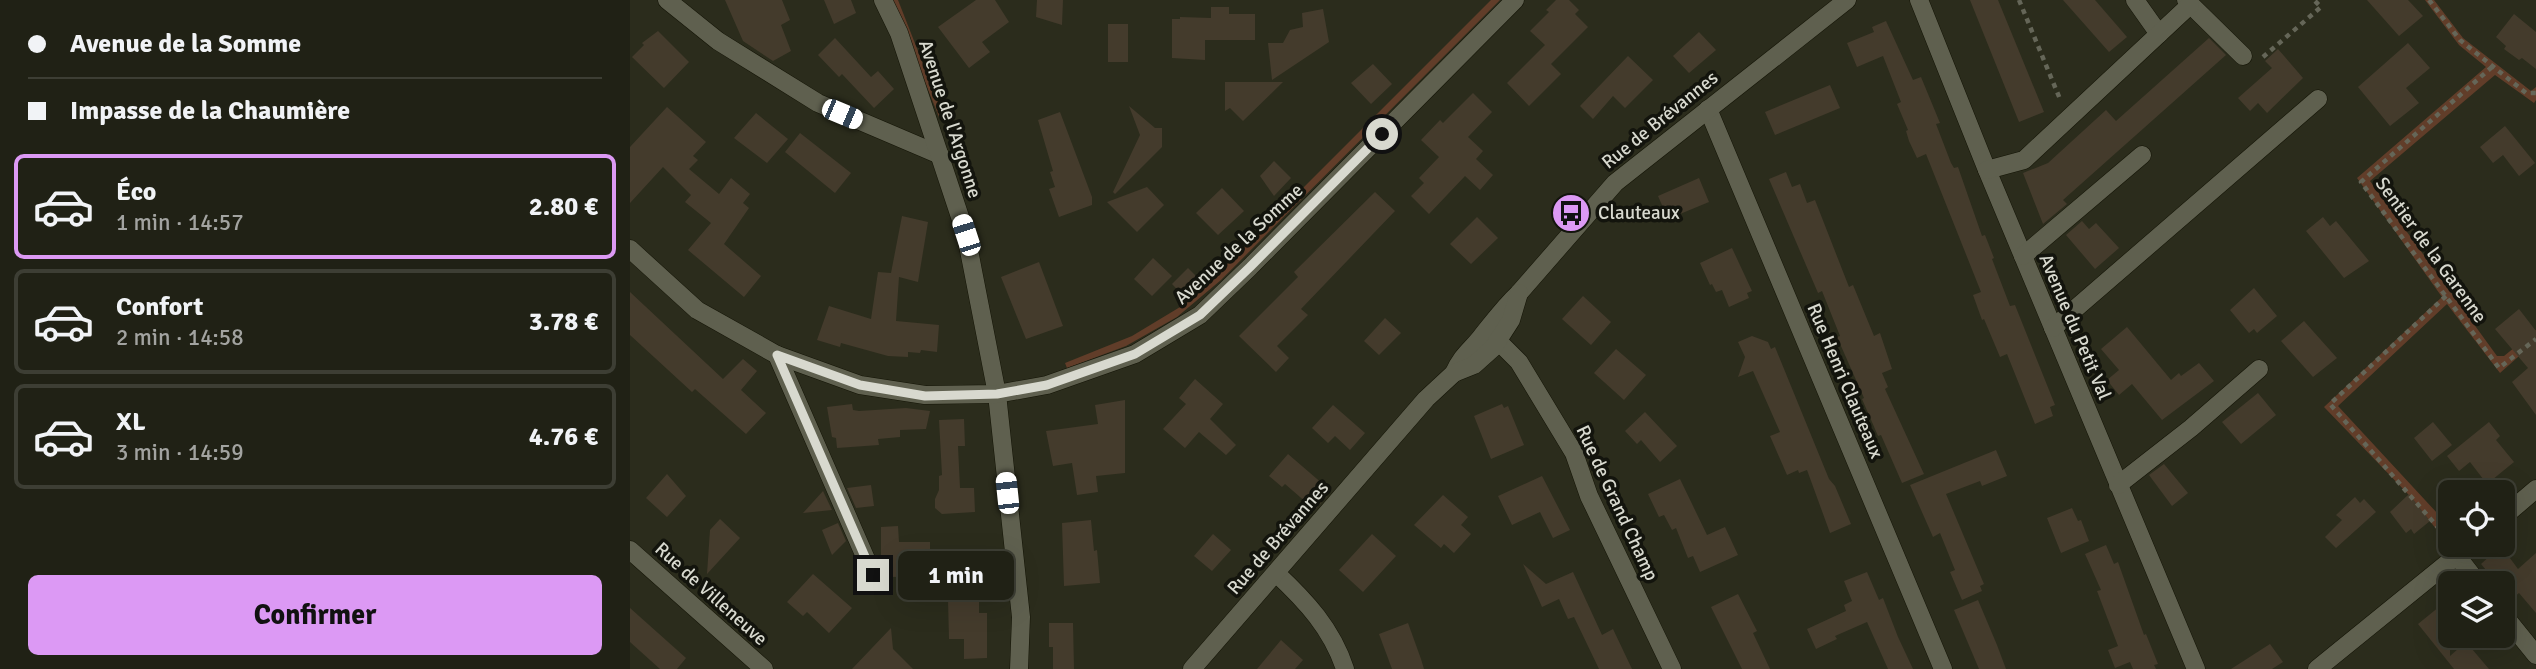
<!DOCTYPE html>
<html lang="fr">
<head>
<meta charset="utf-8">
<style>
	:root { --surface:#202115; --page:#28291e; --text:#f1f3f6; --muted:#a2a3a0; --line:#3d3e34; --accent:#dc99f4 }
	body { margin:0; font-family:Signika,sans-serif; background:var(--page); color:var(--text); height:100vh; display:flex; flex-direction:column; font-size:26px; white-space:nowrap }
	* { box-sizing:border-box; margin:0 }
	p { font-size:23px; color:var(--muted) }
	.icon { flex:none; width:38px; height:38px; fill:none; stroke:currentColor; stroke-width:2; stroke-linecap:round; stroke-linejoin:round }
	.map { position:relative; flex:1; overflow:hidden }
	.side { display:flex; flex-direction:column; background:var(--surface); width:630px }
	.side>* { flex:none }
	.top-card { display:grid; align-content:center; height:154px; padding:0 28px; background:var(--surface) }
	.fabs { position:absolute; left:1808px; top:480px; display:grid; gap:14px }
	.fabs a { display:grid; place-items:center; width:77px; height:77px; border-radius:10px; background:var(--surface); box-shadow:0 7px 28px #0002,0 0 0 2px var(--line); font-size:35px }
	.end { position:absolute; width:32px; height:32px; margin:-16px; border:9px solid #d8d9cf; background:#111; box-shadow:0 0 0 4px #111 }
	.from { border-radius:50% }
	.bubble { position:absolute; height:49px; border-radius:10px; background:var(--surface); box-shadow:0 7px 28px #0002,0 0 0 2px var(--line); font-size:23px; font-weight:800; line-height:49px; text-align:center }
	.car { position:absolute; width:21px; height:42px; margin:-21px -10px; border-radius:9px; box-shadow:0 0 5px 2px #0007; background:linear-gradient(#fff 24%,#345 0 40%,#fff 0 76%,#345 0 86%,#fff 0) }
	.top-card b { display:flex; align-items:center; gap:24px; height:66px; font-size:26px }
	.top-card b+b { border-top:2px solid var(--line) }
	.top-card i { width:18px; height:18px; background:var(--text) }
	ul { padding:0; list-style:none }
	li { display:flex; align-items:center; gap:21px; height:105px; margin:0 14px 10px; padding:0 14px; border:4px solid var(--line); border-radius:10px }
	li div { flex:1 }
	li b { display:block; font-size:26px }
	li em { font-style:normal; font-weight:800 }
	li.active { border-color:var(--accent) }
	li>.icon { width:63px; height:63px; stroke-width:1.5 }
	.button { display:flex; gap:14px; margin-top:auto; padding:14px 28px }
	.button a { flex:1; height:80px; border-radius:10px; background:var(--accent); color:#111; font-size:28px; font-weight:800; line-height:80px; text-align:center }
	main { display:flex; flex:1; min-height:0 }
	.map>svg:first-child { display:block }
	.green { fill:#613d29 }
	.building { fill:#443b2c }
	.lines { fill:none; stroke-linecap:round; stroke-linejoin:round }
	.minor-casing { stroke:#141406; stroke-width:19 }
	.path { stroke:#656658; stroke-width:4.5; stroke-dasharray:5 5; stroke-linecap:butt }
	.minor { stroke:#5f604f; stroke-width:18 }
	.route { stroke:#d8d9cf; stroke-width:9 }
	.labels { text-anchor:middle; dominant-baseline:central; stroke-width:7; stroke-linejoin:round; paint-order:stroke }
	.street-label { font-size:19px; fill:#d8d9cf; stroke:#13140d }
	.poi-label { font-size:19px; fill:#d8d9cf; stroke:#13140d; text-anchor:start }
</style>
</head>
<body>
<main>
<section class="side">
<div class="top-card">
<b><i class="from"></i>Avenue de la Somme</b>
<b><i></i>Impasse de la Chaumière</b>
</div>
<ul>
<li class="active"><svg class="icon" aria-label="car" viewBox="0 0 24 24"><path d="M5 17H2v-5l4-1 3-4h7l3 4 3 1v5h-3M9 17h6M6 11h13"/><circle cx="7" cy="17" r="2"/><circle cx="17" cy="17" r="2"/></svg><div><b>Éco</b><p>1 min · 14:57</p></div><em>2.80 €</em></li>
<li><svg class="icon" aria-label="car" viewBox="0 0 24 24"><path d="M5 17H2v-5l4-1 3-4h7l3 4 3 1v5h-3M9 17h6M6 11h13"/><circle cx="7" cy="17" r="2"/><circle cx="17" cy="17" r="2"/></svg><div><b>Confort</b><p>2 min · 14:58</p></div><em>3.78 €</em></li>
<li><svg class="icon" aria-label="car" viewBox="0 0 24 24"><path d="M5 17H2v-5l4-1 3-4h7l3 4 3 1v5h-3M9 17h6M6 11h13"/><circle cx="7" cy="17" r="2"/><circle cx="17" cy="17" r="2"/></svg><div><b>XL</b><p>3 min · 14:59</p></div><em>4.76 €</em></li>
</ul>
<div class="button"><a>Confirmer</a></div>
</section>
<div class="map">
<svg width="1906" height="669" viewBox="0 0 1906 669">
	<rect width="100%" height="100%" fill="#2b2c1c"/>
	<!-- green -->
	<g class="green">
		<polygon points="262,0 268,0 313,115 309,117"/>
		<polygon points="861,0 870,0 591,280 547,317 496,346 437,368 435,363 502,336 560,301"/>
		<polygon points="1795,0 1804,0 1833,38 1901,91 1906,87 1906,100 1904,103 1865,75 1740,181 1867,356 1874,356 1906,330 1906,341 1870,373 1817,304 1708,406 1820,527 1820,546 1777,493 1694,407 1812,297 1727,178 1856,67 1829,45"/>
	</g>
	<!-- building -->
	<g class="building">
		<polygon points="95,0 152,0 160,20 151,25 161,51 143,61 113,41"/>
		<polygon points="194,0 221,0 226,13 204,24"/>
		<polygon points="346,0 365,0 379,22 352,42 360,52 339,68 308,27"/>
		<polygon points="407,0 433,0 432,25 406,17"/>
		<polygon points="926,0 939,0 949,10 945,14 958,27 921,64 931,74 899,106 877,83 915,45 900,31 919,12 916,10"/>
		<polygon points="1340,0 1368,0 1414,112 1389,122"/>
		<polygon points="1433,0 1465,0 1497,37 1479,52"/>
		<polygon points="1737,0 1778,0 1793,16 1769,36"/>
		<polygon points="581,7 599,7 599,14 625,14 625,40 575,40 575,60 542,58 542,19 550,19 550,17 581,18"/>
		<polygon points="693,9 699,42 642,80 638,43 653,43 660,30 673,27 672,13"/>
		<polygon points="1884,14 1906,32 1906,69 1892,58 1889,60 1874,49 1876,46 1866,37"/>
		<polygon points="1256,21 1283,80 1291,77 1310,123 1306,124 1321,163 1324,168 1328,167 1352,236 1355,235 1364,258 1362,259 1380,306 1385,305 1425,405 1420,407 1423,416 1405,424 1377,354 1370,357 1354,319 1352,320 1343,295 1351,292 1296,154 1287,158 1279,141 1276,131 1278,130 1267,104 1271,102 1253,56 1227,67 1217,43 1244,32 1242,27"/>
		<rect x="478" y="24" width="20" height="38"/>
		<polygon points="28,31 59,62 34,88 2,57 14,45 12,43"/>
		<polygon points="1069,32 1086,50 1059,73 1043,56"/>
		<polygon points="205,38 241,77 248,71 264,89 244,108 212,74 209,77 188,55"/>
		<polygon points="1579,38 1596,55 1433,200 1437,204 1413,224 1393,173 1418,163 1476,110 1486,121"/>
		<polygon points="1778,43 1800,68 1776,88 1789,103 1760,126 1728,87"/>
		<polygon points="1648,49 1673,78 1637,113 1628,103 1620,111 1608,98 1642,68 1635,61"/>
		<polygon points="998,56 1023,80 995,108 983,96 963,119 950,106"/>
		<polygon points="743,64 762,84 741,104 721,83"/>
		<polygon points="595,82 653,82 613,121 600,108 595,111"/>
		<polygon points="1200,85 1210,108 1145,135 1135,112"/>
		<polygon points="843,93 862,112 838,137 853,151 846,159 863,175 850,190 835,176 799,214 781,196 794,183 789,178 809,157 791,140 810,120 813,123"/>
		<polygon points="499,106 525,128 532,128 532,147 485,194 483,192 510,135"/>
		<polygon points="37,107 76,142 63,156 68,160 59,169 89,194 101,178 120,194 113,203 119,208 94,244 131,276 114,297 58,250 81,223 55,202 61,195 33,167 0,203 0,147"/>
		<polygon points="430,112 462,197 462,205 429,217 419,189 425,187 420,172 423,171 408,120"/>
		<polygon points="126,113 158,139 137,163 104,138"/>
		<polygon points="1875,126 1905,163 1889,176 1873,155 1863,163 1850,147"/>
		<polygon points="170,133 221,173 205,193 155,152"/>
		<polygon points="644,161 661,178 644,196 630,176"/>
		<polygon points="1156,172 1162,187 1170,184 1177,203 1185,200 1219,287 1223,285 1244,336 1250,333 1262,369 1252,373 1258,387 1255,389 1294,474 1272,483 1251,435 1248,436 1232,399 1234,398 1207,337 1210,336 1192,291 1188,293 1139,179"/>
		<polygon points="1069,178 1079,202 1038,219 1028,196"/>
		<polygon points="517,187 534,205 507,232 477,202"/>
		<polygon points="592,188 614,211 588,235 566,213"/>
		<polygon points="745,192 765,211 671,309 678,315 647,346 659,358 646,372 609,336 668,277 664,272"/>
		<polygon points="272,216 298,222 288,282 269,277 266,321 309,325 307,352 291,350 290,353 278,352 278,357 258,356 211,343 210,347 187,340 199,306 241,319 248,272 261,273"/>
		<polygon points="847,217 868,238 841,264 820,244"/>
		<polygon points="1693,217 1700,226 1706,221 1739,261 1714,278 1676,231"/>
		<polygon points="1452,221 1459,229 1466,223 1489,248 1465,269 1436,235"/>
		<polygon points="1102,248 1122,291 1117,293 1119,298 1099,307 1092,290 1086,292 1082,284 1080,285 1070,263"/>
		<polygon points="523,258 542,276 522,296 504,279"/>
		<polygon points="409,262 433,326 396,339 371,277"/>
		<polygon points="558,268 575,285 557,300 542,284"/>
		<polygon points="1624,288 1647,316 1627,333 1624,329 1619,333 1600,310"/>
		<polygon points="0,292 93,379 113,359 127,371 111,390 136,413 116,434 65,389 62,392 0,335"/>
		<polygon points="953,296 981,322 961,345 932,319"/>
		<polygon points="1889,309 1906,331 1906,415 1882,382 1898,368 1865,329"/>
		<polygon points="755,318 771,333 749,355 734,341"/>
		<polygon points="1674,321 1707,358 1683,377 1651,341"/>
		<polygon points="1497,327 1541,380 1549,373 1551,376 1569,363 1584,381 1532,420 1502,384 1489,395 1477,380 1489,370 1471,349"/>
		<polygon points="1122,336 1138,342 1141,349 1145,347 1199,479 1205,486 1221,524 1200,533 1177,470 1169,473 1168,470 1157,475 1140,436 1150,432 1123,371 1108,377 1115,357 1108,342"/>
		<polygon points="986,349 1016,375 994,400 964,373"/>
		<polygon points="565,379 593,404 580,419 606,445 596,455 569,432 555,448 533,429 556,404 549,398"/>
		<polygon points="1628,393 1646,415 1611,444 1592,422"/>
		<polygon points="495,400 495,473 466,476 468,492 447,495 442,463 423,466 416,431 468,424 465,405"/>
		<polygon points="222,404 223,410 229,411 276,408 300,411 296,429 270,430 270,437 248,439 249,445 207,448 206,438 202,437 197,407"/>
		<polygon points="872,404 874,408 878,406 894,445 861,459 844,416"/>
		<polygon points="703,405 735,433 720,450 705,436 698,443 682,428"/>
		<polygon points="1015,412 1047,446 1030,462 1011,440 1007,444 995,431"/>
		<polygon points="334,419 335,446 328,446 330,488 344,488 345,512 312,514 305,508 305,499 309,490 309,476 312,475 309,420"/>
		<polygon points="1803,422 1822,445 1802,461 1784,438"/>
		<polygon points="1859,422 1870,436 1866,440 1884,462 1857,484 1840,462 1829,471 1817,456"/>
		<polygon points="1366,450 1377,476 1352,486 1350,481 1316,494 1354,584 1350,586 1352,591 1332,600 1320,572 1325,570 1310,533 1303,537 1280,485"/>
		<polygon points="658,454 701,491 685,510 655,484 652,487 639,476"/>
		<polygon points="1534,464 1558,493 1542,506 1519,475"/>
		<polygon points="37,474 56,496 37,517 16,498"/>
		<polygon points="912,476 940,530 923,538 910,512 882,525 868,496"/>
		<polygon points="1050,479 1077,535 1095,527 1108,555 1070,572 1063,556 1058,558 1046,528 1042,530 1034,515 1029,517 1018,494"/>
		<polygon points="241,485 244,506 226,508 217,488"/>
		<polygon points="193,491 202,510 173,513"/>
		<polygon points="1779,494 1800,521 1784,534 1781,529 1776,533 1760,512"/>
		<polygon points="813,495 838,517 831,525 841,534 824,553 814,544 811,548 784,525"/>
		<polygon points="1725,497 1730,503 1734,499 1746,512 1706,548 1695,537 1712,520 1706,515"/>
		<polygon points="1442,508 1448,521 1451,520 1459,541 1431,553 1417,518"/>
		<polygon points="90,519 110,538 77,574 80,530"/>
		<polygon points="461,520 464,551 467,550 470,583 434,586 432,523"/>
		<polygon points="208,523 216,541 202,555 192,530"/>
		<polygon points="268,526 269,542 300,542 300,576 262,577 262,564 251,557 251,527"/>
		<polygon points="583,534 601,550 582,571 564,556"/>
		<polygon points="742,534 766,556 733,592 709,570"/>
		<polygon points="1476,545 1484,564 1488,562 1514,635 1516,634 1528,664 1524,665 1526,669 1503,669 1500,662 1485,668 1478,650 1488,646 1467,591 1471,590 1455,554"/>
		<polygon points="1871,546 1888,569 1906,553 1906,613 1889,593 1877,603 1872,602 1872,583 1867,583 1851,564"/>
		<polygon points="893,564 916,584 943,572 972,635 983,629 1002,669 969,669 944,617 938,619 929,599 912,607"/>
		<polygon points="1237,572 1249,600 1253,598 1268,637 1283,669 1258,669 1237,622 1205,636 1207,639 1186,649 1177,629 1216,611 1214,605 1222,601 1214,581"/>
		<polygon points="183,574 222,608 199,633 177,612 173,616 157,602"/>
		<polygon points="311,578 349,578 349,613 357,613 357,658 334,659 334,639 319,639 318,600 311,600"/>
		<polygon points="1108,594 1127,631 1123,633 1140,669 1112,669 1081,607"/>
		<polygon points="1820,598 1820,656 1836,642 1859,669 1824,669 1788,624"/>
		<polygon points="1348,600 1367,645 1376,669 1349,669 1324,610"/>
		<polygon points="0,608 56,658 47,669 30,669 0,642"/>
		<polygon points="419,623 443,623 444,669 423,669 423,647 419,647"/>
		<polygon points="778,623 791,659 794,669 762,669 749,634"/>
		<polygon points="261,628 263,649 283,669 222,669"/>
		<polygon points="651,640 673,660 665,669 627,669"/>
		<polygon points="1640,644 1653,662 1642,669 1601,669"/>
	</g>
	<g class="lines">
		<defs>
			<g id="minor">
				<polyline points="37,0 88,41 188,103 310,155"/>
				<polyline points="253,0 269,33 336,235 367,394 391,617 389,669"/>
				<polyline points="1289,0 1357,170 1566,669"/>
				<polyline points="1505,0 1529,34"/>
				<polyline points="1556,0 1613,56"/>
				<polyline points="1078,109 1313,669"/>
				<polyline points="1357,170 1394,160 1560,5"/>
				<polyline points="0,249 67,310 147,355 230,385 295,395 367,394 417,385 505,354 570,315 620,267 885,0"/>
				<polyline points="1393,256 1512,155"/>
				<polyline points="1423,328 1688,99"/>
				<polyline points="860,333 889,362 944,453 959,496 1042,669"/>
				<polyline points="147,355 243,575"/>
				<path d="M824,373C832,355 840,351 851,337C864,321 874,307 889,293L985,183L1217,0"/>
				<polyline points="1488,485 1561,428 1629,369"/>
				<polyline points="1872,518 1906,489"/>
				<polyline points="0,550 134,669"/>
				<polyline points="1827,556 1848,583"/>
				<path d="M646,573C676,601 702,629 715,669"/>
				<polyline points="1872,613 1906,655"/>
				<polyline points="562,669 796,399 824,373 844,365 863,348 881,320 889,293"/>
				<polyline points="1687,669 1841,544"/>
			</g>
		</defs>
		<!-- minor casing -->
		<use href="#minor" class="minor-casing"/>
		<!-- path -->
		<g class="path">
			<polyline points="1389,0 1430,99"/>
			<polyline points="1799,0 1830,40 1896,93 1906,93"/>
			<polyline points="1633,57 1691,7 1684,0"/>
			<polyline points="1862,67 1731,182 1869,368 1906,339"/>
			<polyline points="1816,296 1700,404 1819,540"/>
		</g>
		<!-- minor -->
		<use href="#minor" class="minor"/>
	</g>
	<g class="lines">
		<!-- route -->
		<polyline class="route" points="243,575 147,355 230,385 295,396 367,394 417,385 505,354 570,315 620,267 752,134"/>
	</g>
	<!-- icons -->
	<defs>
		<symbol id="bus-disc" viewBox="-11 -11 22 22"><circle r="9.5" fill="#dc99f4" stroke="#13140d"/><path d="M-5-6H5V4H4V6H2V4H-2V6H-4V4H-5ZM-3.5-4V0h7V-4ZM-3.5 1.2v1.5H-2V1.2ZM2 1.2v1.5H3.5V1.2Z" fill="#111"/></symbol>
	</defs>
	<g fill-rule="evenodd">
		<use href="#bus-disc" x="919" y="191" width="44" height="44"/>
	</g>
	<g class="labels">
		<!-- street labels -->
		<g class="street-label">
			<text transform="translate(320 119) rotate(72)">Avenue de l'Argonne</text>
			<text transform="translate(1030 120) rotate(-39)">Rue de Brévannes</text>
			<text transform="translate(609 244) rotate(-43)">Avenue de la Somme</text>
			<text transform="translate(1801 250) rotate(54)">Sentier de la Garenne</text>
			<text transform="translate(1445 327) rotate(67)">Avenue du Petit Val</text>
			<text transform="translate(1215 381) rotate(67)">Rue Henri Clauteaux</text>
			<text transform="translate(987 503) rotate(65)">Rue de Grand Champ</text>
			<text transform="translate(648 538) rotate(-49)">Rue de Brévannes</text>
			<text transform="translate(81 594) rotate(42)">Rue de Villeneuve</text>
		</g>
		<!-- poi labels -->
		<g class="poi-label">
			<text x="968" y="213">Clauteaux</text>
		</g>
	</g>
</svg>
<div class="fabs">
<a><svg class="icon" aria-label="locate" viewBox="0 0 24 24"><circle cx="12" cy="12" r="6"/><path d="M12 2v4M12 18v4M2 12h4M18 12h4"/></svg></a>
<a><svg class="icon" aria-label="layers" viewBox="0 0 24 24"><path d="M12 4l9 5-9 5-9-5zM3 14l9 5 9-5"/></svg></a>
</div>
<i class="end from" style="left:752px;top:134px"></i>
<i class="end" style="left:243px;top:575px"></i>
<div class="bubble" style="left:268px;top:551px;width:116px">1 min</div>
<i class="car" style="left:212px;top:114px;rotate:113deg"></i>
<i class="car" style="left:336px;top:235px;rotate:342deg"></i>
<i class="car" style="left:377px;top:493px;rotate:354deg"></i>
</div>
</main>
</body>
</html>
